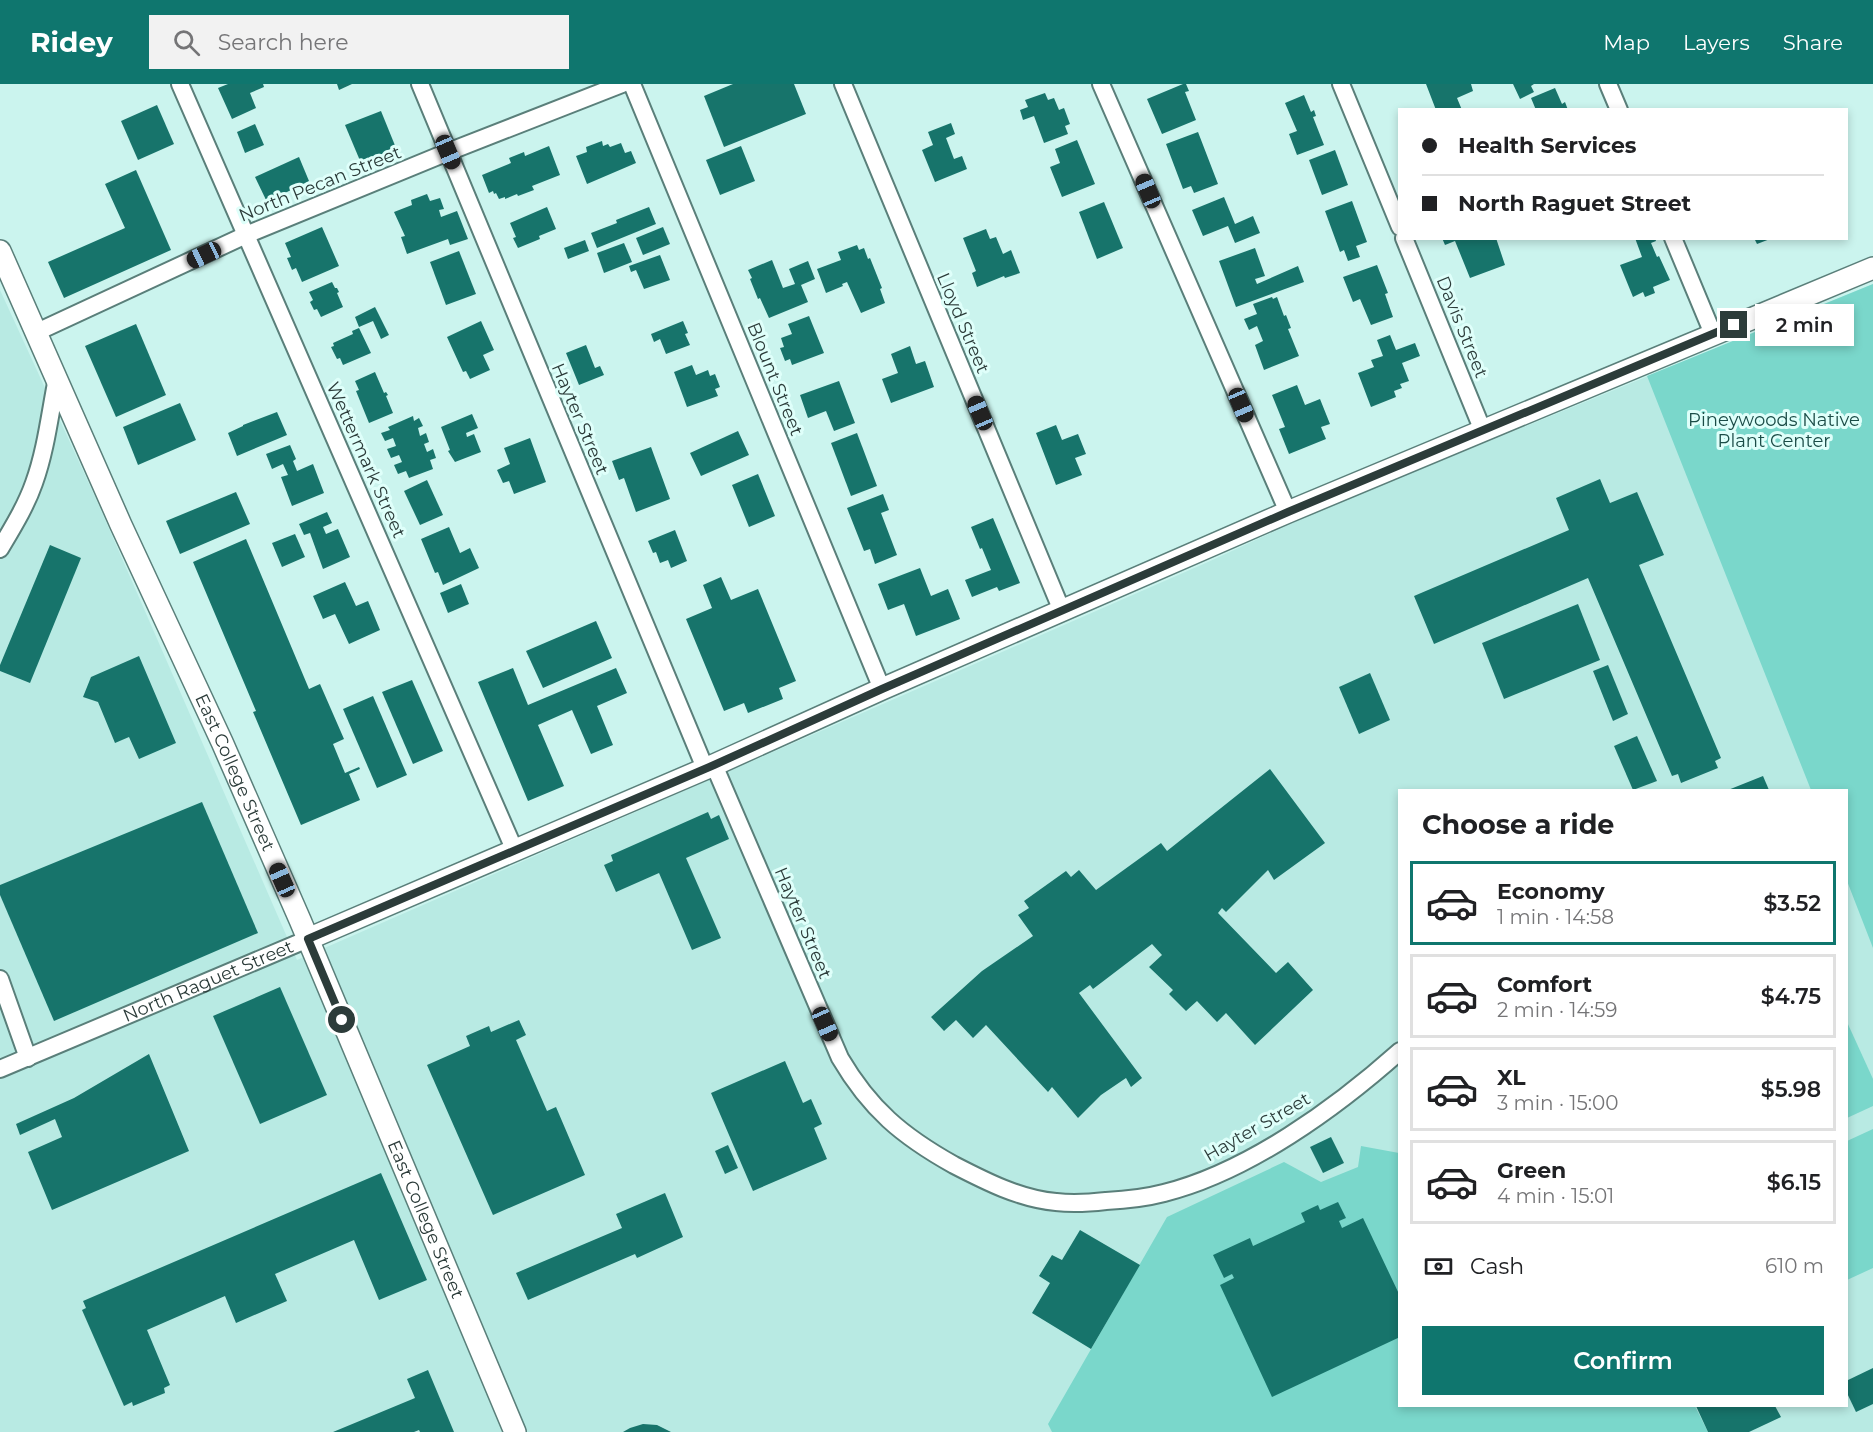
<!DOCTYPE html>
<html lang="en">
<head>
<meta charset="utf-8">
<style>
	:root { --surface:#fff; --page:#f2f2f2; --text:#202124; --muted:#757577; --line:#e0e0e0; --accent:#0f766e }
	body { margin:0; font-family:Montserrat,sans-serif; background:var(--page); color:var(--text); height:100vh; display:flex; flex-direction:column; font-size:22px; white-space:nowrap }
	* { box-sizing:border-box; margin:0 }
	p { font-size:20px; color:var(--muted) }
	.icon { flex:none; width:33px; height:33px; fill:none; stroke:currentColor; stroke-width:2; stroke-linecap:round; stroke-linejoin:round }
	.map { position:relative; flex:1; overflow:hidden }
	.panel { position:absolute; left:1398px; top:705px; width:450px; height:618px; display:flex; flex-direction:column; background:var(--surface); border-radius:0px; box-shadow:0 3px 9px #0003 }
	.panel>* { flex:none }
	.banner { position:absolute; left:1398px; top:24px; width:450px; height:132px; border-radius:0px; box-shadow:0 3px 9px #0003; display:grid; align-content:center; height:132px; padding:0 24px; background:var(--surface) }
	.end { position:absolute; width:27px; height:27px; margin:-14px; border:8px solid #2c3c3a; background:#fff; box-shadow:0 0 0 3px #fff }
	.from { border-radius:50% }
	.bubble { position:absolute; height:42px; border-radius:0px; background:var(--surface); box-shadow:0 3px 9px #0003; font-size:20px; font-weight:600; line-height:42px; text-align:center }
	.car { position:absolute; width:18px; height:36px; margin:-18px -9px; border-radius:8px; box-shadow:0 0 4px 2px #0007; background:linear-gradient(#222 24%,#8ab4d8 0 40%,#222 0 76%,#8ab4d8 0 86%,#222 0) }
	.banner b { display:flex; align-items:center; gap:21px; height:57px; font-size:22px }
	.banner b+b { border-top:2px solid var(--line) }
	.banner i { width:15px; height:15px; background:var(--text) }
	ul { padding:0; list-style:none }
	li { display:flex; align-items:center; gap:18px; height:84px; margin:0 12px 9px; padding:0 12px; border:3px solid var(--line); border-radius:0px }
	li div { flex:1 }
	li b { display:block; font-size:22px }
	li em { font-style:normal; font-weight:600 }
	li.selected { border-color:var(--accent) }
	li>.icon { width:54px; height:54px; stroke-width:1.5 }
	h2 { padding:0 24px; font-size:27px; line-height:72px }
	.pay { display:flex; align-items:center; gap:15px; height:66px; padding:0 24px; font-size:22px }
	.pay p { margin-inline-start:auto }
	.primary-button { display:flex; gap:12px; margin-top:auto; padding:12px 24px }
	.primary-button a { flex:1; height:69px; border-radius:0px; background:var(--accent); color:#fff; font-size:24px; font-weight:600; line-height:69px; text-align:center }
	header { display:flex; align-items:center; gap:36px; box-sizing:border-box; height:84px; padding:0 30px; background:var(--accent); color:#fff }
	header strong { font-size:28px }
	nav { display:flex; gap:33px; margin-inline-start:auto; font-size:21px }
	.search { width:420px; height:54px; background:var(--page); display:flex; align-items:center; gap:15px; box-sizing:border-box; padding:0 21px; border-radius:0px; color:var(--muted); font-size:22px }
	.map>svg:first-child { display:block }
	.built { fill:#b8eae3; fill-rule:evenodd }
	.green { fill:#7ad7cb }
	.building { fill:#17746b }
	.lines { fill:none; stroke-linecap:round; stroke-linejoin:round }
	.minor-casing { stroke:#5a7f7a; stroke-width:20 }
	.tertiary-casing { stroke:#5a7f7a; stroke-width:24 }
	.minor { stroke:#fff; stroke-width:16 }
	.tertiary { stroke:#fff; stroke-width:21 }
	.route { stroke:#2c3c3a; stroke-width:8 }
	.labels { text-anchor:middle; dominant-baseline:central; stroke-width:6; stroke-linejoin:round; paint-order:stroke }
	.street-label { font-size:18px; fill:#2c3c3a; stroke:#dffffa }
	.park-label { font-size:18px; fill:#1b4c47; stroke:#dffffa }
</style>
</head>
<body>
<header>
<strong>Ridey</strong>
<div class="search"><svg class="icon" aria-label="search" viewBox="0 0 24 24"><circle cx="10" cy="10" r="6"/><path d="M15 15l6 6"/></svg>Search here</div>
<nav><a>Map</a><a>Layers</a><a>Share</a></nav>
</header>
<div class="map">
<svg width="1873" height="1348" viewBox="0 0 1873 1348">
	<rect width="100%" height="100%" fill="#cbf4ee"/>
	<!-- built -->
	<path class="built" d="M1873,200V1348H0V206L97,417L297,876L1208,478L1321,426ZM1400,706H1846V1322H1400Z"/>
	<!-- green -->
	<g class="green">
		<polygon points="1873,200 1873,864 1847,797 1846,706 1811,706 1647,292"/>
		<polygon points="1847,938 1873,995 1873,1022 1847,1034"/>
		<polygon points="1873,1045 1873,1184 1847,1196 1847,1057"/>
		<polygon points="1361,1062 1399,1069 1400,1322 1695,1322 1708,1348 1052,1348 1048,1340 1167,1133 1284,1078 1321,1098 1358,1083"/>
	</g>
	<!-- building -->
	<g class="building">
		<polygon points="228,0 263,0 264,3 250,9 256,24 232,35 218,4"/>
		<polygon points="337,0 352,0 339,6"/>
		<polygon points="733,0 794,0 806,30 724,63 704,12"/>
		<polygon points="1183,0 1186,0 1189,7 1185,8 1196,36 1162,50 1147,15"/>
		<polygon points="1426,0 1471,0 1473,7 1457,14 1462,26 1436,26"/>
		<polygon points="1513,0 1534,0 1531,2 1534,8 1520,15"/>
		<polygon points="1555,4 1562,20 1565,18 1568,26 1536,26 1531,14"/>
		<polygon points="1045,9 1048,16 1054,14 1059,26 1064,24 1070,40 1065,42 1068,50 1044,59 1034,32 1023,36 1020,26 1028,23 1025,16"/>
		<polygon points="1304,11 1311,28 1314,26 1316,32 1313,33 1324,61 1297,71 1289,50 1297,47 1285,19"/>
		<polygon points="157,21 174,60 138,76 121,37"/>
		<polygon points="381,27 396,64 361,79 345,41"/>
		<polygon points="951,39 955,50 946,54 954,75 962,72 967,85 935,98 922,66 933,61 928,48"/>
		<polygon points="255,40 264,61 245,69 237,48"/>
		<polygon points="1198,48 1218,100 1194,109 1191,102 1183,105 1166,60"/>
		<polygon points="1077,56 1095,100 1062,113 1050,83 1060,79 1055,65"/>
		<polygon points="602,57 603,62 608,60 610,63 621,59 625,69 631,67 636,79 587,100 576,72 587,68 586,63"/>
		<polygon points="549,62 560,91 532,102 534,106 518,112 517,110 505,115 505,113 499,115 496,109 494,110 493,107 489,109 482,91 511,79 509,74 524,68 525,72"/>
		<polygon points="741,62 755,97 720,111 706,76"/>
		<polygon points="1335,66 1348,101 1322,111 1309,76"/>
		<polygon points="299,73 309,97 267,118 255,93"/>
		<polygon points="136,86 171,166 64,214 48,178 125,144 105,100"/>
		<polygon points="427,110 430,117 440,114 444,125 439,126 441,133 457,127 468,155 450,161 448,155 407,170 401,153 405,152 394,128 412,121 411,116"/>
		<polygon points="1224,113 1235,140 1253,132 1260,149 1235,159 1228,142 1203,152 1192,126"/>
		<polygon points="1352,117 1367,158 1356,162 1360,173 1348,177 1344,166 1340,168 1325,127"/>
		<polygon points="1104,118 1123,164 1097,175 1079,128"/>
		<polygon points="547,123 556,145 539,152 540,155 518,164 513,154 516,153 510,139"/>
		<polygon points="649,123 656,140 597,164 591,149 617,139 616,136"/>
		<polygon points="322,143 339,182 302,198 296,184 292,186 287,174 291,173 285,159"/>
		<polygon points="663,143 670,160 643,171 636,154"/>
		<polygon points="986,145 990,155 996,153 1003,170 1011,166 1020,189 1005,194 1004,192 977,203 972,189 976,187 963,154"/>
		<polygon points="1442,154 1496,154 1505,181 1470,194 1455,157 1445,161"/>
		<polygon points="1635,154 1655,154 1656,157 1651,159 1657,173 1659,172 1670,196 1653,203 1655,209 1645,213 1643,208 1633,213 1620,181 1642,173"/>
		<polygon points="1754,154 1770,154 1770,155 1757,160"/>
		<polygon points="585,156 589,167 568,175 564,164"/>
		<polygon points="624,159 632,178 604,189 597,169"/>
		<polygon points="857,161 859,166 864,164 868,175 870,174 882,204 880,205 885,219 861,229 847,198 842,200 843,202 826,209 817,185 841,176 838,168"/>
		<polygon points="1255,164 1265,192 1255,195 1257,200 1298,182 1304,198 1236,223 1219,177"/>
		<polygon points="459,167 476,210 446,221 430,178"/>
		<polygon points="660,171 670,196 644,205 636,186 631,188 629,182"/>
		<polygon points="772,176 783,204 795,200 789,185 808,177 815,195 801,201 808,218 769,234 760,214 758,215 750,195 752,194 748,186"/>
		<polygon points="1377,181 1388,209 1385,210 1393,233 1371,241 1360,215 1353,218 1343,193"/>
		<polygon points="332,198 335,204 337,204 339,208 337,209 343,223 321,233 317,225 314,226 310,218 313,216 309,208"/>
		<polygon points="1272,213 1273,215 1277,213 1284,232 1286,231 1291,244 1288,245 1299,272 1264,286 1255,261 1263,257 1257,242 1249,246 1244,235 1257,230 1253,220"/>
		<polygon points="375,223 389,251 381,255 373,237 359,243 355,233"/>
		<polygon points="809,232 824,269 792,281 790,275 785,277 780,264 784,263 781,254 792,250 788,240"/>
		<polygon points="481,237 494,266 483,271 490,286 470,295 466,287 463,288 447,253"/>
		<polygon points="683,237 688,249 685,250 690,261 666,270 660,255 654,258 651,250"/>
		<polygon points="136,240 166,311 116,333 85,262"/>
		<polygon points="359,244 371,269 343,281 340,274 337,275 331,263 334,262 333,259 353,250 352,247"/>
		<polygon points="1390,251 1396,266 1415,259 1420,272 1402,279 1409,297 1400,300 1402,304 1394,307 1396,313 1371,323 1358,289 1374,283 1371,276 1383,272 1377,256"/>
		<polygon points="586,261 595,284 600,282 604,291 579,301 566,269"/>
		<polygon points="910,262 916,280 925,277 934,303 891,319 882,295 898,289 891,270"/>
		<polygon points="692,281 696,291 708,286 710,292 715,290 720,303 715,305 718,312 687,323 674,288"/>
		<polygon points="375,288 384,309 386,308 388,311 386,312 393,329 369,339 356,307 359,306 355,297"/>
		<polygon points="839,297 855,339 834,347 826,327 808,334 800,311"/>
		<polygon points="1297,301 1305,321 1320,315 1330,340 1321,343 1326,355 1289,370 1279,345 1285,343 1272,311"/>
		<polygon points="180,319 196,356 138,381 123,343"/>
		<polygon points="277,328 287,351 237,372 228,349 243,342 243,341"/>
		<polygon points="472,330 478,344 466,349 467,353 474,350 481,368 455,378 448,367 450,366 441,343"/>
		<polygon points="413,332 414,337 419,334 423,342 418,344 420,352 426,349 429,358 424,360 427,368 433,365 436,374 430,376 433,385 409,394 406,387 398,390 394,381 402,378 399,371 391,374 387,365 396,362 393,354 385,357 381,349 390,346 388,343"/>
		<polygon points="1056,341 1062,356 1078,350 1086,370 1075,374 1082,391 1056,401 1036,349"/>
		<polygon points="738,347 749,371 701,392 690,369"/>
		<polygon points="857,349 877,402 851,412 831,359"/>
		<polygon points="530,354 546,398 514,410 509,397 503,399 497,386 510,380 504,364"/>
		<polygon points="290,361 296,375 293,377 297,387 313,380 324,409 292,422 281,393 288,391 283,380 272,385 266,370"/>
		<polygon points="651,363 670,415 636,428 624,394 619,396 612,377"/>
		<polygon points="758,390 775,432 749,443 732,401"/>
		<polygon points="1600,395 1610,419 1637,408 1664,471 1639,481 1721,674 1715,677 1718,684 1681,699 1678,690 1672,692 1588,494 1434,560 1414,512 1569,446 1556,414"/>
		<polygon points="427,396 443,431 420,441 404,407"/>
		<polygon points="236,408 250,440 180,470 166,437"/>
		<polygon points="883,410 889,426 881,429 897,471 875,480 870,465 864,467 847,424"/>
		<polygon points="327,428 332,439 323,443 326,450 338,445 350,473 323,485 310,449 304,451 299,440"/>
		<polygon points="993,434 1020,499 999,507 997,503 972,513 965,496 991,486 982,464 980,465 971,443"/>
		<polygon points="449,443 460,469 470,464 479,484 443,501 438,488 435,489 421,455"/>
		<polygon points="675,446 687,477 671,484 668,476 660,479 656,468 653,469 648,457"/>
		<polygon points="295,450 305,473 282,483 272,459"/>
		<polygon points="246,455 309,605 320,600 344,655 333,660 345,689 359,683 360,685 349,690 360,716 301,741 253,628 256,627 193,478"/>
		<polygon points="50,461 81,474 30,599 0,587 0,581"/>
		<polygon points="920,484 931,512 948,505 960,535 916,552 904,520 888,526 878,500"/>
		<polygon points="721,493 731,516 758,505 796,597 779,604 783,615 748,629 744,619 724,627 686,535 712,524 703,501"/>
		<polygon points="345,498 356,522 368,517 380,546 349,560 335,530 323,535 313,512"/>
		<polygon points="461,500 469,520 448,529 440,509"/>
		<polygon points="1578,520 1600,576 1504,615 1482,559"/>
		<polygon points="596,537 612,574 543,604 526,567"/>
		<polygon points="139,572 176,659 139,675 129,653 115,659 98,618 83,613 91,593"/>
		<polygon points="1608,581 1628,630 1613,637 1593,587"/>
		<polygon points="513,584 528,621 616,584 627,609 597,622 613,661 591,670 572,626 538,641 564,702 528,717 478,598"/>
		<polygon points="1370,589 1390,636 1359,650 1339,603"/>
		<polygon points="412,596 443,667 413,680 382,608"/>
		<polygon points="373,612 407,691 377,704 343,625"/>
		<polygon points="1637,652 1657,697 1633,706 1614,662"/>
		<polygon points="1270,685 1325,759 1274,796 1268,786 1226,828 1222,824 1218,829 1276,889 1288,878 1313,906 1255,961 1226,929 1217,938 1197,917 1186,927 1169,910 1173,906 1149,883 1162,871 1152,860 1093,905 1090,901 1079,909 1142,994 1131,1003 1126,994 1101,1011 1078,1034 1052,1003 1048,1008 986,941 973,954 956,936 944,947 931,933 982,887 1033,852 1018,831 1029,824 1024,817 1066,787 1071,793 1079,786 1096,806 1161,759 1167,767"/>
		<polygon points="1763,692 1769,706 1728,706"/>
		<polygon points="202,718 258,849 54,937 0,811 0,801"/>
		<polygon points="708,728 711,735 719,731 729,755 686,774 721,854 692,866 659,789 616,808 604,781 613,777 611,771"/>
		<polygon points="280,903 327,1011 260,1040 213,932"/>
		<polygon points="519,936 526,951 516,956 547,1027 556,1023 585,1091 493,1131 427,981 470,962 466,952 489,942 491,948"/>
		<polygon points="149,970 189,1067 52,1126 28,1068 62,1053 55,1035 20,1051 16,1040 74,1014"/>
		<polygon points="785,977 803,1019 811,1015 822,1040 814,1044 827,1075 753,1107 711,1009"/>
		<polygon points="1331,1053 1344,1079 1323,1089 1310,1063"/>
		<polygon points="728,1061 738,1084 725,1090 715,1067"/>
		<polygon points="381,1089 427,1196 379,1216 354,1156 275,1190 287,1217 236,1239 225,1212 147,1246 170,1301 164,1304 165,1309 133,1322 132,1318 124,1322 82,1226 86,1224 83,1217"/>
		<polygon points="665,1109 683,1153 637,1174 635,1170 528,1216 516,1189 622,1144 616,1130"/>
		<polygon points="1338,1118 1346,1134 1339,1137 1342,1144 1363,1134 1400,1212 1400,1253 1272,1313 1220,1201 1234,1194 1232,1190 1224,1194 1213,1171 1250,1154 1253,1162 1305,1138 1301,1129 1318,1121 1320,1126"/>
		<polygon points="1080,1146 1140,1181 1091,1265 1032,1229 1050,1199 1039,1192 1052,1171 1062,1176"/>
		<polygon points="1873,1284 1873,1320 1856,1328 1846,1307 1846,1297"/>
		<polygon points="428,1286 454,1348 420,1348 419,1346 414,1348 333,1348 415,1314 407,1295"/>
		<polygon points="1696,1322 1775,1322 1781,1333 1749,1348 1708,1348"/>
		<polygon points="643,1340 657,1341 671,1348 623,1348 630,1344"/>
	</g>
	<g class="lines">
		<defs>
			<g id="minor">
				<polyline points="180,0 515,767"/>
				<polyline points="420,0 705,684"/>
				<polyline points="632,0 882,605"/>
				<polyline points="843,0 1062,527"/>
				<polyline points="1101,0 1288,428"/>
				<polyline points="1341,0 1400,143"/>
				<polyline points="1608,0 1619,26"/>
				<polyline points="1404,154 1483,347"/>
				<polyline points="1673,154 1713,250"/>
				<polyline points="37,248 246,151 448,68 622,0"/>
				<path d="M0,465C13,443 26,422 34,399C46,366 50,329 57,294"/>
				<path d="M714,681L840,974C870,1025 902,1052 954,1081C985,1097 1020,1115 1056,1118C1072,1120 1089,1119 1106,1117C1125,1116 1145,1114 1164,1109C1248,1088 1336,1024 1400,967"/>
				<polyline points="0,895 28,974"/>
				<path id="s1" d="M0,985L308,855"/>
			</g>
			<g id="tertiary">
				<path id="s2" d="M0,167L121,441L222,658L300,836L515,1348"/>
				<polyline points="308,855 714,681 882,605 1288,428 1873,184"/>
			</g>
		</defs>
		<!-- minor casing -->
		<use href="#minor" class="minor-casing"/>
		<!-- tertiary casing -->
		<use href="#tertiary" class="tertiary-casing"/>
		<!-- minor -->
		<use href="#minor" class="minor"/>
		<!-- tertiary -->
		<use href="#tertiary" class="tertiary"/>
	</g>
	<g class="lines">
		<!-- route -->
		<polyline class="route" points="342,936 308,855 714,681 882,605 1288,428 1734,241"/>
	</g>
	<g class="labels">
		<!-- street labels -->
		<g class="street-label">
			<text transform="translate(320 100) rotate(-22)">North Pecan Street</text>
			<text transform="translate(963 239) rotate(67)">Lloyd Street</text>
			<text transform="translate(1462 243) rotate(68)">Davis Street</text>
			<text transform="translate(775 295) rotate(68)">Blount Street</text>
			<text transform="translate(580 335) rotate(67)">Hayter Street</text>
			<text transform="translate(366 376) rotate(66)">Wettermark Street</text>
			<text stroke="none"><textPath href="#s2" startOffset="572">East College Street</textPath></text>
			<text transform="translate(803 839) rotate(67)">Hayter Street</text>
			<text stroke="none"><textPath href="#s1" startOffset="226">North Raguet Street</textPath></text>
			<text transform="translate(1257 1043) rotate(-30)">Hayter Street</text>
			<text stroke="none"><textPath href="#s2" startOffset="1058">East College Street</textPath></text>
		</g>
		<!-- park labels -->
		<g class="park-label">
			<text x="1774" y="336">Pineywoods Native<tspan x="1774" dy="21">Plant Center</tspan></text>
		</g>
	</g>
</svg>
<i class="end from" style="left:342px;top:936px"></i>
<i class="end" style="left:1734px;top:241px"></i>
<div class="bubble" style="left:1755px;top:220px;width:99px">2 min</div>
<i class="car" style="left:448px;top:68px;rotate:157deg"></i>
<i class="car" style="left:1148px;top:107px;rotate:337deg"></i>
<i class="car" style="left:204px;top:171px;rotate:245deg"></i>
<i class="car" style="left:1241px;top:321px;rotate:157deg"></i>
<i class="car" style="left:980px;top:329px;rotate:337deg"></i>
<i class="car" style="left:282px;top:796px;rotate:336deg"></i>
<i class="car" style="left:825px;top:940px;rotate:156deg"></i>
<div class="banner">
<b><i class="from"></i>Health Services</b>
<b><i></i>North Raguet Street</b>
</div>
<section class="panel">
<h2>Choose a ride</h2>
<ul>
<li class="selected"><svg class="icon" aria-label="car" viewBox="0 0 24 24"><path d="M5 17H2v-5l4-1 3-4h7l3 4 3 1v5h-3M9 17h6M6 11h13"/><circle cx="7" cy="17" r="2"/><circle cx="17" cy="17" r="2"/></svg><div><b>Economy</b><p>1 min · 14:58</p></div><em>$3.52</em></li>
<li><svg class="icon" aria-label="car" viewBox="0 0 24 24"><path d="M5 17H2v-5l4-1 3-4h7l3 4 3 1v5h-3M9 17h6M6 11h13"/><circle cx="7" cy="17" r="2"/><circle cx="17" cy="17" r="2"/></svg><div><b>Comfort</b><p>2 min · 14:59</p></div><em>$4.75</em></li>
<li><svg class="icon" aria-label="car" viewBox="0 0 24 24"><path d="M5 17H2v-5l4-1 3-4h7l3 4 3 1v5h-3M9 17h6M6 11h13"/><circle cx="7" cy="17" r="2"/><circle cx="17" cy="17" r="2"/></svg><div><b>XL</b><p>3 min · 15:00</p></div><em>$5.98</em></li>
<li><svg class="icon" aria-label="car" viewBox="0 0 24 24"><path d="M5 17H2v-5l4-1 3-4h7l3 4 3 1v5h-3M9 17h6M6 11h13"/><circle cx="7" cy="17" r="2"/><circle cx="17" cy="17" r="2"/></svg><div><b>Green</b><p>4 min · 15:01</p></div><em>$6.15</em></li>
</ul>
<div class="pay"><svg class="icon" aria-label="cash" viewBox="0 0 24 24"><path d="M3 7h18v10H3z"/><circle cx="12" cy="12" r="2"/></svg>Cash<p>610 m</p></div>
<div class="primary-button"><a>Confirm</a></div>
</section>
</div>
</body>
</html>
